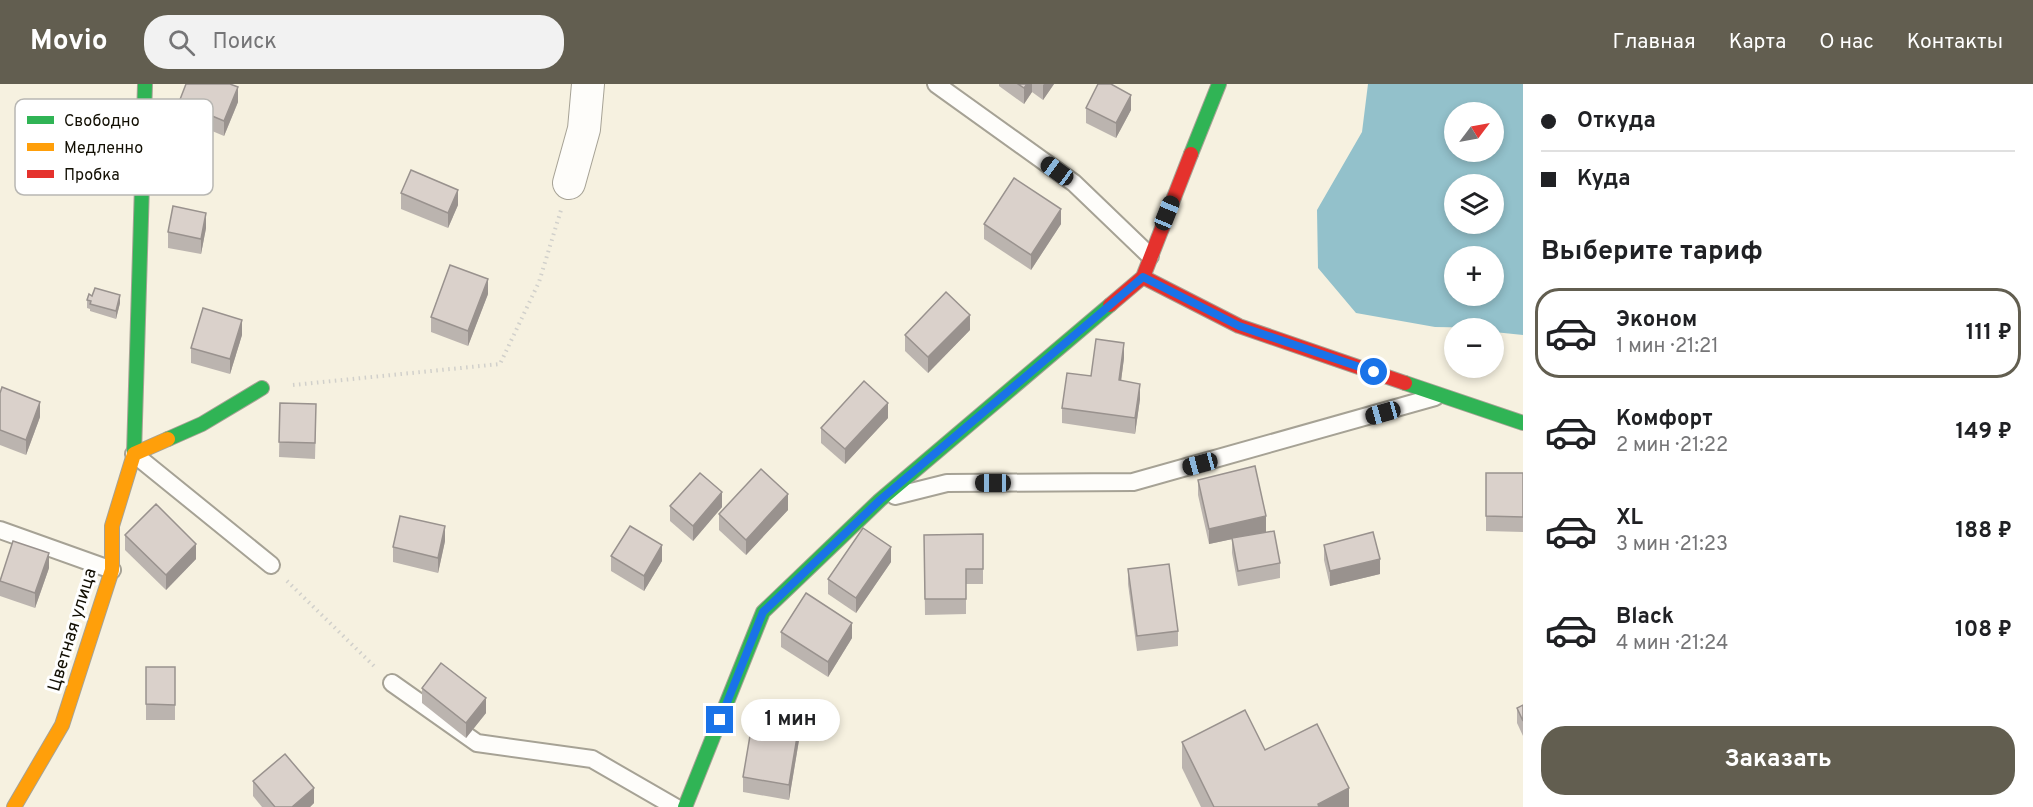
<!DOCTYPE html>
<html lang="ru">
<head>
<meta charset="utf-8">
<style>
	:root { --surface:#fff; --page:#f2f2f2; --text:#202124; --muted:#757577; --line:#e0e0e0; --accent:#625e50 }
	body { margin:0; font-family:Overpass,sans-serif; background:var(--page); color:var(--text); height:100vh; display:flex; flex-direction:column; font-size:22px; white-space:nowrap }
	* { box-sizing:border-box; margin:0 }
	p { font-size:20px; color:var(--muted) }
	.icon { flex:none; width:33px; height:33px; fill:none; stroke:currentColor; stroke-width:2; stroke-linecap:round; stroke-linejoin:round }
	.map { position:relative; flex:1; overflow:hidden }
	.drawer { display:flex; flex-direction:column; background:var(--surface); width:510px }
	.drawer>* { flex:none }
	.banner { display:grid; align-content:center; height:132px; padding:0 18px; background:var(--surface) }
	.needle { width:39px; rotate:58deg }
	.buttons { position:absolute; left:1444px; top:18px; display:grid; gap:12px }
	.buttons a { display:grid; place-items:center; width:60px; height:60px; border-radius:50%; background:var(--surface); box-shadow:0 3px 9px #0003; font-size:30px }
	.end { position:absolute; width:27px; height:27px; margin:-14px; border:8px solid #1a73e8; background:#fff; box-shadow:0 0 0 3px #fff }
	.from { border-radius:50% }
	.bubble { position:absolute; height:42px; border-radius:21px; background:var(--surface); box-shadow:0 3px 9px #0003; font-size:20px; font-weight:700; line-height:42px; text-align:center }
	.car { position:absolute; width:18px; height:36px; margin:-18px -9px; border-radius:8px; box-shadow:0 0 4px 2px #0007; background:linear-gradient(#222 24%,#8ab4d8 0 40%,#222 0 76%,#8ab4d8 0 86%,#222 0) }
	.banner b { display:flex; align-items:center; gap:21px; height:57px; font-size:22px }
	.banner b+b { border-top:2px solid var(--line) }
	.banner i { width:15px; height:15px; background:var(--text) }
	ul { padding:0; list-style:none }
	li { display:flex; align-items:center; gap:18px; height:90px; margin:0 12px 9px; padding:0 6px; border:3px solid transparent; border-radius:24px }
	li div { flex:1 }
	li b { display:block; font-size:22px }
	li em { font-style:normal; font-weight:700 }
	li.current { border-color:var(--accent) }
	li>.icon { width:54px; height:54px; stroke-width:1.5 }
	h2 { padding:0 18px; font-size:27px; line-height:72px }
	.primary-button { display:flex; gap:12px; margin-top:auto; padding:12px 18px }
	.primary-button a { flex:1; height:69px; border-radius:24px; background:var(--accent); color:#fff; font-size:24px; font-weight:700; line-height:69px; text-align:center }
	header { display:flex; align-items:center; gap:36px; box-sizing:border-box; height:84px; padding:0 30px; background:var(--accent); color:#fff }
	header strong { font-size:28px }
	nav { display:flex; gap:33px; margin-inline-start:auto; font-size:21px }
	.search { width:420px; height:54px; background:var(--page); display:flex; align-items:center; gap:15px; box-sizing:border-box; padding:0 21px; border-radius:24px; color:var(--muted); font-size:22px }
	main { display:flex; flex:1; min-height:0 }
	.map>svg:first-child { display:block }
	.water { fill:#93c1cb; fill-rule:evenodd }
	.lines { fill:none; stroke-linecap:round; stroke-linejoin:round }
	.lane-casing { stroke:#a6a295; stroke-width:20 }
	.street-casing { stroke:#a6a295; stroke-width:34 }
	.fast-casing { stroke:#a6a295; stroke-width:16 }
	.slow-casing { stroke:#a6a295; stroke-width:16 }
	.jam-casing { stroke:#a6a295; stroke-width:16 }
	.path { stroke:#d1d0cb; stroke-width:4; stroke-dasharray:1.5 4.5; stroke-linecap:butt }
	.lane { stroke:#fefdfa; stroke-width:16 }
	.street { stroke:#fefdfa; stroke-width:32 }
	.fast { stroke:#30b455; stroke-width:14 }
	.slow { stroke:#ff9f0a; stroke-width:14 }
	.jam { stroke:#e5322d; stroke-width:14 }
	.wall { fill:#bbb4af }
	.shaded-wall { fill:#99928e }
	.building { fill:#dad1cb; stroke:#99928e; stroke-width:1.5 }
	.route { stroke:#1a73e8; stroke-width:8 }
	.labels { text-anchor:middle; dominant-baseline:central; stroke-width:6; stroke-linejoin:round; paint-order:stroke }
	.street-label { font-size:18px; fill:#120f03; stroke:#fff }
	.key { fill:#fff; stroke:#b8b7b3; stroke-width:1.5 }
	.key-label { font-size:16px; fill:#120f03 }
</style>
</head>
<body>
<header>
<strong>Movio</strong>
<div class="search"><svg class="icon" aria-label="search" viewBox="0 0 24 24"><circle cx="10" cy="10" r="6"/><path d="M15 15l6 6"/></svg>Поиск</div>
<nav><a>Главная</a><a>Карта</a><a>О нас</a><a>Контакты</a></nav>
</header>
<main>
<div class="map">
<svg width="1523" height="723" viewBox="0 0 1523 723">
	<rect width="100%" height="100%" fill="#f6f1e0"/>
	<!-- water -->
	<path class="water" d="M1368,0H1523V251L1494,248V244L1435,243L1356,229L1318,184L1317,126L1362,48ZM1455,28H1494V68H1455ZM1455,100H1494V140H1455ZM1455,172H1494V212H1455Z"/>
	<g class="lines">
		<defs>
			<g id="lane">
				<polyline points="936,0 1074,99 1150,172"/>
				<polyline points="134,370 271,481"/>
				<polyline points="895,412 947,399 1133,398 1435,313"/>
				<polyline points="0,446 112,486"/>
				<polyline points="392,599 477,659 592,675 675,723"/>
			</g>
			<polyline id="street" points="569,99 584,45 588,0"/>
			<g id="fast">
				<polyline points="1191,70 1219,0"/>
				<polyline points="1405,299 1523,339"/>
				<polyline points="168,355 202,340 262,304"/>
				<polyline points="134,370 145,0"/>
				<polyline points="685,723 763,528 880,416 1110,221"/>
			</g>
			<polyline id="slow" points="14,723 62,641 112,486 112,442 134,370 168,355"/>
			<g id="jam">
				<polyline points="1143,193 1239,242 1405,299"/>
				<polyline points="1110,221 1143,193 1191,70"/>
			</g>
		</defs>
		<!-- lane casing -->
		<use href="#lane" class="lane-casing"/>
		<!-- street casing -->
		<use href="#street" class="street-casing"/>
		<!-- fast casing -->
		<use href="#fast" class="fast-casing"/>
		<!-- slow casing -->
		<use href="#slow" class="slow-casing"/>
		<!-- jam casing -->
		<use href="#jam" class="jam-casing"/>
		<!-- path -->
		<g class="path">
			<polyline points="293,301 500,280 539,198 561,126"/>
			<polyline points="287,497 376,584"/>
		</g>
		<!-- lane -->
		<use href="#lane" class="lane"/>
		<!-- street -->
		<use href="#street" class="street"/>
		<!-- fast -->
		<use href="#fast" class="fast"/>
		<!-- slow -->
		<use href="#slow" class="slow"/>
		<!-- jam -->
		<use href="#jam" class="jam"/>
	</g>
	<!-- wall -->
	<g class="wall">
		<polygon points="999,0 1054,0 1043,16 1032,8 1024,20 999,2"/>
		<polygon points="179,18 238,18 224,52 179,33"/>
		<polygon points="1086,24 1131,26 1116,54 1086,39"/>
		<polygon points="401,109 458,121 448,144 401,125"/>
		<polygon points="984,140 1061,140 1031,186 984,155"/>
		<polygon points="206,144 201,170 168,164 168,148"/>
		<polygon points="488,210 468,262 431,248 431,233"/>
		<polygon points="87,216 120,219 116,235 90,227 90,225 87,224"/>
		<polygon points="970,246 928,289 905,267 905,251"/>
		<polygon points="242,251 230,290 191,279 191,264"/>
		<polygon points="1124,274 1121,297 1140,315 1135,350 1062,339 1062,324 1091,292"/>
		<polygon points="0,309 40,333 26,371 0,361"/>
		<polygon points="280,319 316,335 315,375 279,373"/>
		<polygon points="888,334 845,380 821,359 821,344"/>
		<polygon points="1486,389 1523,389 1523,448 1486,447"/>
		<polygon points="1198,396 1266,448 1254,450 1280,479 1280,494 1238,502 1232,469 1232,455 1209,460 1198,411"/>
		<polygon points="670,422 722,423 693,457 670,437"/>
		<polygon points="788,426 746,471 719,446 719,430"/>
		<polygon points="983,450 983,500 966,500 966,530 925,531 924,451"/>
		<polygon points="125,451 196,475 166,506 125,466"/>
		<polygon points="445,457 438,489 393,478 393,463"/>
		<polygon points="1324,461 1380,490 1330,502 1324,476"/>
		<polygon points="611,472 662,477 644,507 611,487"/>
		<polygon points="891,478 856,529 828,510 828,495"/>
		<polygon points="49,484 35,524 0,512 0,496"/>
		<polygon points="1128,485 1178,547 1178,562 1137,567 1128,500"/>
		<polygon points="781,548 852,554 828,593 781,563"/>
		<rect x="146" y="583" width="29" height="53"/>
		<polygon points="422,604 486,629 466,654 422,619"/>
		<polygon points="1523,621 1523,652 1517,639 1517,624"/>
		<polygon points="800,650 789,716 743,708 743,693"/>
		<polygon points="1182,658 1265,666 1349,723 1201,723 1182,684"/>
		<polygon points="253,697 314,719 310,723 262,723 253,712"/>
	</g>
	<!-- shaded-wall -->
	<g class="shaded-wall">
		<polygon points="1027,0 1032,0 1032,8 1024,20 1024,4"/>
		<polygon points="1044,0 1054,0 1043,16 1043,1"/>
		<polygon points="238,3 238,18 224,52 224,37"/>
		<polygon points="1131,11 1131,26 1116,54 1116,39"/>
		<polygon points="458,106 458,121 448,144 448,129"/>
		<polygon points="1061,125 1061,140 1031,186 1031,171"/>
		<polygon points="206,129 206,144 201,170 201,155"/>
		<polygon points="488,195 488,210 468,262 468,247"/>
		<polygon points="120,211 120,219 116,235 116,227"/>
		<polygon points="970,231 970,246 928,289 928,273"/>
		<polygon points="242,236 242,251 230,290 230,275"/>
		<polygon points="1124,259 1124,274 1119,312 1119,296"/>
		<polygon points="1140,300 1140,315 1135,350 1135,334"/>
		<polygon points="40,318 40,333 26,371 26,356"/>
		<polygon points="888,319 888,334 845,380 845,365"/>
		<polygon points="722,408 722,423 693,457 693,442"/>
		<polygon points="788,410 788,426 746,471 746,456"/>
		<polygon points="1266,432 1266,448 1209,460 1209,445"/>
		<polygon points="445,442 445,457 438,489 438,474"/>
		<polygon points="196,460 196,475 166,506 166,491"/>
		<polygon points="662,461 662,477 644,507 644,492"/>
		<polygon points="891,463 891,478 856,529 856,514"/>
		<polygon points="49,469 49,484 35,524 35,509"/>
		<polygon points="1380,475 1380,490 1330,502 1330,487"/>
		<polygon points="852,539 852,554 828,593 828,578"/>
		<polygon points="486,614 486,629 466,654 466,639"/>
		<polygon points="800,635 800,650 789,716 789,701"/>
		<polygon points="314,704 314,719 310,723 292,723"/>
		<polygon points="1349,704 1349,723 1318,723 1318,720"/>
	</g>
	<!-- building -->
	<g class="building">
		<polygon points="186,0 230,0 238,3 224,37 179,18"/>
		<polygon points="1018,0 1027,0 1024,4"/>
		<polygon points="1098,0 1111,0 1131,11 1116,39 1086,24"/>
		<polygon points="411,86 458,106 448,129 401,109"/>
		<polygon points="1014,94 1061,125 1031,171 984,140"/>
		<polygon points="173,122 206,129 201,155 168,148"/>
		<polygon points="450,181 488,195 468,247 431,233"/>
		<polygon points="95,204 120,211 116,227 90,220 91,217 87,216 89,210 92,212"/>
		<polygon points="946,208 970,231 928,273 905,251"/>
		<polygon points="203,224 242,236 230,275 191,264"/>
		<polygon points="1096,255 1124,259 1119,296 1140,300 1135,334 1062,324 1067,289 1091,292"/>
		<polygon points="864,297 888,319 845,365 821,344"/>
		<polygon points="2,303 40,318 26,356 0,346 0,309"/>
		<polygon points="280,319 316,320 315,359 279,358"/>
		<polygon points="1255,382 1266,432 1209,445 1198,396"/>
		<polygon points="761,385 788,410 746,456 719,430"/>
		<polygon points="700,389 722,408 693,442 670,422"/>
		<polygon points="1486,389 1523,389 1523,433 1486,432"/>
		<polygon points="156,420 196,460 166,491 125,451"/>
		<polygon points="400,432 445,442 438,474 393,463"/>
		<polygon points="630,442 662,461 644,492 611,472"/>
		<polygon points="863,444 891,463 856,514 828,495"/>
		<polygon points="1274,447 1280,479 1238,487 1232,454"/>
		<polygon points="1373,448 1380,475 1330,487 1324,461"/>
		<polygon points="983,450 983,485 966,485 966,515 925,515 924,451"/>
		<polygon points="13,457 49,469 35,509 0,497"/>
		<polygon points="1169,480 1178,547 1137,552 1128,485"/>
		<polygon points="806,509 852,539 828,578 781,548"/>
		<polygon points="441,579 486,614 466,639 422,604"/>
		<polygon points="146,583 175,583 175,621 146,620"/>
		<polygon points="1523,621 1523,637 1517,624"/>
		<polygon points="1245,626 1265,666 1317,640 1349,704 1318,720 1319,723 1214,723 1182,658"/>
		<polygon points="754,628 800,635 789,701 743,693"/>
		<polygon points="285,670 314,704 292,723 275,723 253,697"/>
	</g>
	<g class="lines">
		<!-- route -->
		<polyline class="route" points="720,636 763,528 880,416 1143,193 1239,242 1374,288"/>
	</g>
	<g class="labels">
		<!-- street labels -->
		<g class="street-label">
			<text transform="translate(73 546) rotate(-73)">Цветная улица</text>
		</g>
	</g>
	<!-- legend -->
	<rect x="15" y="15" width="198" height="96" rx="9" class="key"/>
	<rect x="27" y="32" width="27" height="8" fill="#30b455"/>
	<rect x="27" y="59" width="27" height="8" fill="#ff9f0a"/>
	<rect x="27" y="86" width="27" height="8" fill="#e5322d"/>
	<g class="key-label">
		<text x="64" y="42">Свободно</text>
		<text x="64" y="69">Медленно</text>
		<text x="64" y="96">Пробка</text>
	</g>
</svg>
<div class="buttons">
<a><svg class="needle" viewBox="-14 -14 28 28"><path d="M0-13l5 13h-10z" fill="#e53935"/><path d="M0 13l5-13h-10z" fill="#757577"/></svg></a>
<a><svg class="icon" aria-label="layers" viewBox="0 0 24 24"><path d="M12 4l9 5-9 5-9-5zM3 14l9 5 9-5"/></svg></a>
<a>+</a>
<a>−</a>
</div>
<i class="end from" style="left:1374px;top:288px"></i>
<i class="end" style="left:720px;top:636px"></i>
<div class="bubble" style="left:741px;top:615px;width:99px">1 мин</div>
<i class="car" style="left:1057px;top:87px;rotate:306deg"></i>
<i class="car" style="left:1167px;top:129px;rotate:22deg"></i>
<i class="car" style="left:1383px;top:329px;rotate:254deg"></i>
<i class="car" style="left:1200px;top:380px;rotate:255deg"></i>
<i class="car" style="left:993px;top:399px;rotate:270deg"></i>
</div>
<section class="drawer">
<div class="banner">
<b><i class="from"></i>Откуда</b>
<b><i></i>Куда</b>
</div>
<h2>Выберите тариф</h2>
<ul>
<li class="current"><svg class="icon" aria-label="car" viewBox="0 0 24 24"><path d="M5 17H2v-5l4-1 3-4h7l3 4 3 1v5h-3M9 17h6M6 11h13"/><circle cx="7" cy="17" r="2"/><circle cx="17" cy="17" r="2"/></svg><div><b>Эконом</b><p>1 мин · 21:21</p></div><em>111 ₽</em></li>
<li><svg class="icon" aria-label="car" viewBox="0 0 24 24"><path d="M5 17H2v-5l4-1 3-4h7l3 4 3 1v5h-3M9 17h6M6 11h13"/><circle cx="7" cy="17" r="2"/><circle cx="17" cy="17" r="2"/></svg><div><b>Комфорт</b><p>2 мин · 21:22</p></div><em>149 ₽</em></li>
<li><svg class="icon" aria-label="car" viewBox="0 0 24 24"><path d="M5 17H2v-5l4-1 3-4h7l3 4 3 1v5h-3M9 17h6M6 11h13"/><circle cx="7" cy="17" r="2"/><circle cx="17" cy="17" r="2"/></svg><div><b>XL</b><p>3 мин · 21:23</p></div><em>188 ₽</em></li>
<li><svg class="icon" aria-label="car" viewBox="0 0 24 24"><path d="M5 17H2v-5l4-1 3-4h7l3 4 3 1v5h-3M9 17h6M6 11h13"/><circle cx="7" cy="17" r="2"/><circle cx="17" cy="17" r="2"/></svg><div><b>Black</b><p>4 мин · 21:24</p></div><em>108 ₽</em></li>
</ul>
<div class="primary-button"><a>Заказать</a></div>
</section>
</main>
</body>
</html>
